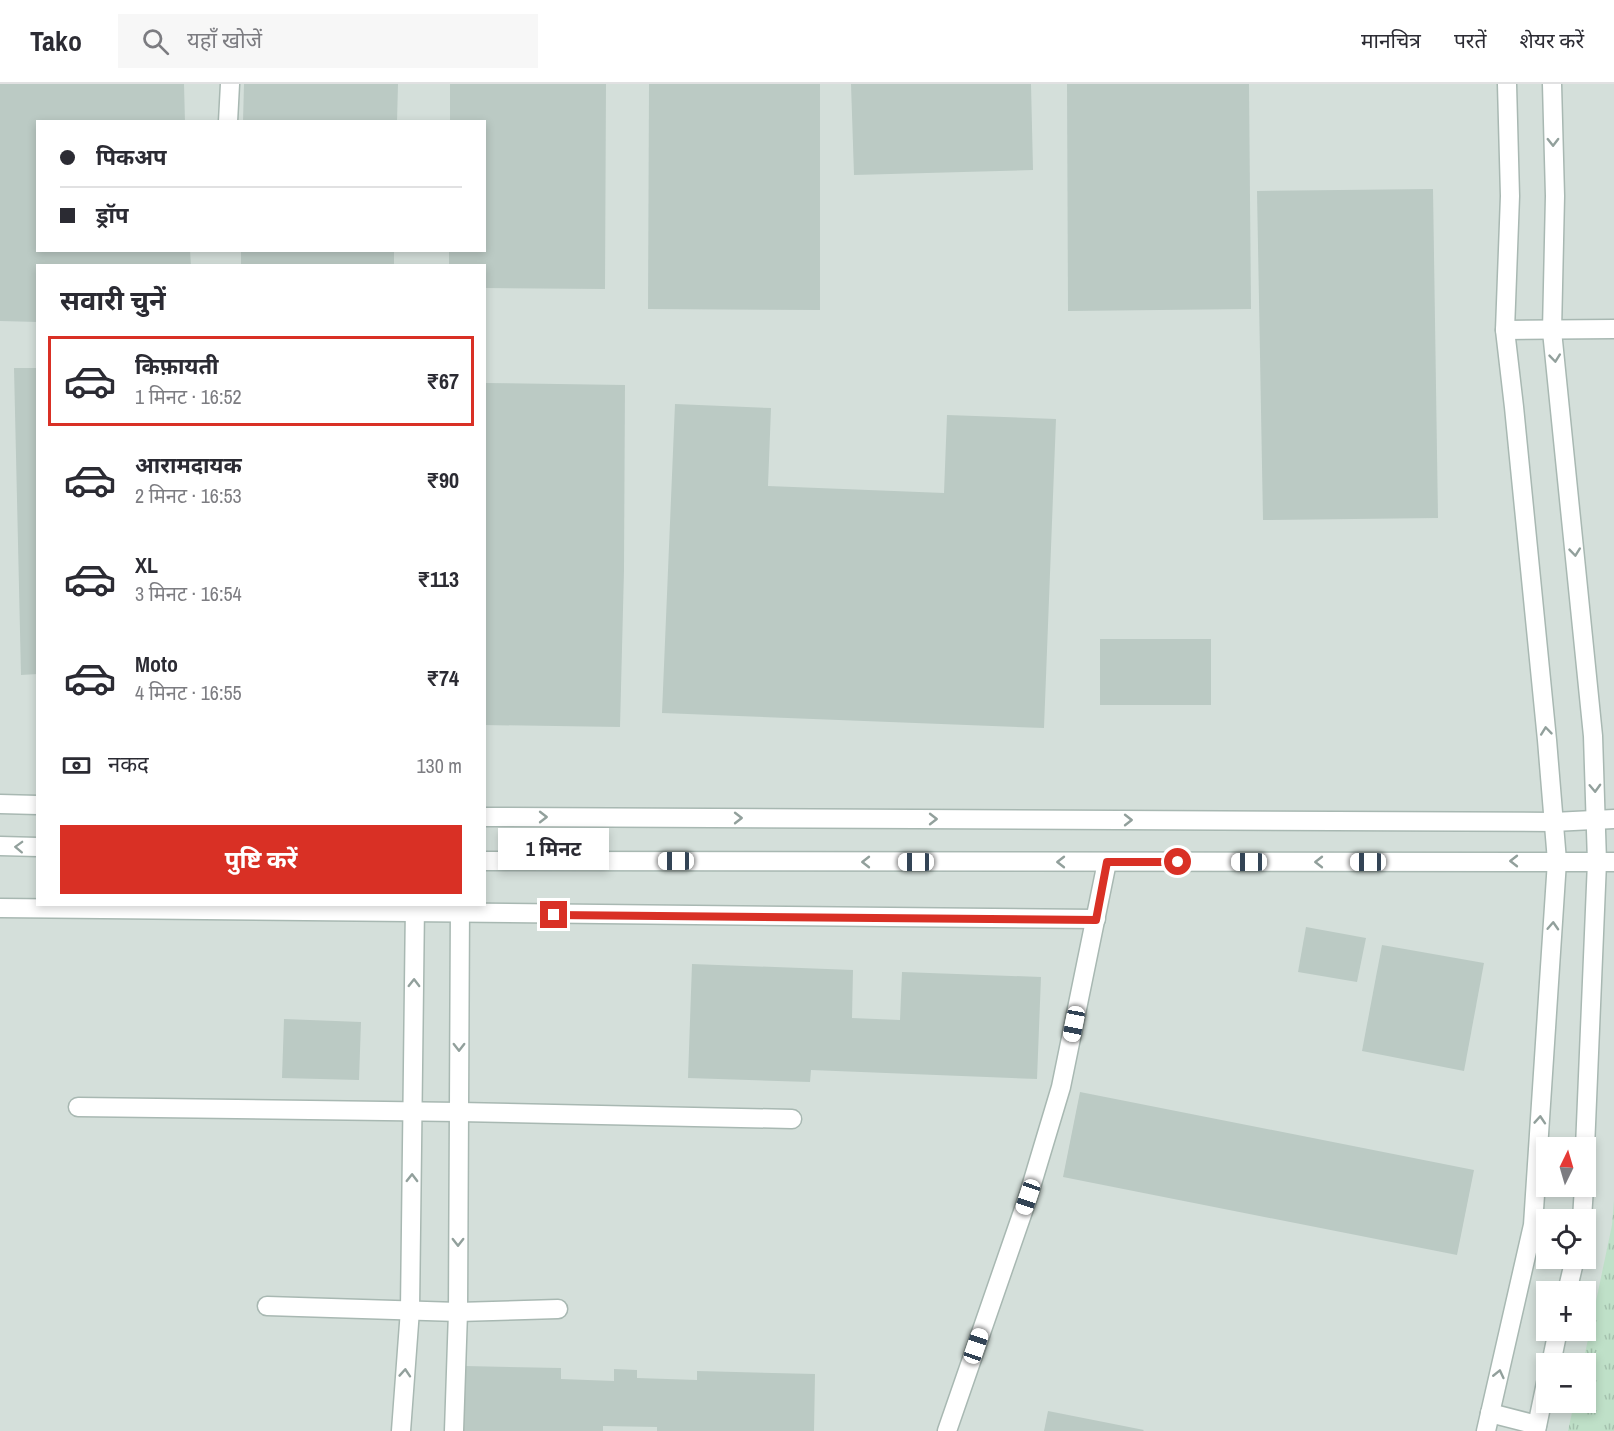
<!DOCTYPE html>
<html lang="hi">
<head>
<meta charset="utf-8">
<style>
	:root { --surface:#fff; --page:#f7f7f7; --text:#2b2b33; --muted:#7c7c81; --line:#e1e1e2; --accent:#d93025 }
	body { margin:0; font-family:"Archivo Narrow","Noto Sans Devanagari",sans-serif; background:var(--page); color:var(--text); height:100vh; display:flex; flex-direction:column; font-size:22px; white-space:nowrap }
	* { box-sizing:border-box; margin:0 }
	p { font-size:20px; color:var(--muted) }
	.icon { flex:none; width:33px; height:33px; fill:none; stroke:currentColor; stroke-width:2; stroke-linecap:round; stroke-linejoin:round }
	.map { position:relative; flex:1; overflow:hidden }
	.sheet { position:absolute; left:36px; top:180px; width:450px; height:642px; display:flex; flex-direction:column; background:var(--surface); border-radius:0px; box-shadow:0 3px 9px #0003 }
	.sheet>* { flex:none }
	.banner { position:absolute; left:36px; top:36px; width:450px; height:132px; border-radius:0px; box-shadow:0 3px 9px #0003; display:grid; align-content:center; height:132px; padding:0 24px; background:var(--surface) }
	.needle { width:39px; rotate:5deg }
	.tools { position:absolute; left:1536px; top:1053px; display:grid; gap:12px }
	.tools a { display:grid; place-items:center; width:60px; height:60px; border-radius:0px; background:var(--surface); box-shadow:0 3px 9px #0003; font-size:30px }
	.end { position:absolute; width:27px; height:27px; margin:-14px; border:8px solid #d93025; background:#fff; box-shadow:0 0 0 3px #fff }
	.from { border-radius:50% }
	.bubble { position:absolute; height:42px; border-radius:0px; background:var(--surface); box-shadow:0 3px 9px #0003; font-size:20px; font-weight:700; line-height:42px; text-align:center }
	.car { position:absolute; width:18px; height:36px; margin:-18px -9px; border-radius:8px; box-shadow:0 0 4px 2px #0007; background:linear-gradient(#fff 24%,#345 0 40%,#fff 0 76%,#345 0 86%,#fff 0) }
	.banner b { display:flex; align-items:center; gap:21px; height:57px; font-size:22px }
	.banner b+b { border-top:2px solid var(--line) }
	.banner i { width:15px; height:15px; background:var(--text) }
	ul { padding:0; list-style:none }
	li { display:flex; align-items:center; gap:18px; height:90px; margin:0 12px 9px; padding:0 12px; border:3px solid transparent; border-radius:0px }
	li div { flex:1 }
	li b { display:block; font-size:22px }
	li em { font-style:normal; font-weight:700 }
	li.selected { border-color:var(--accent) }
	li>.icon { width:54px; height:54px; stroke-width:1.5 }
	h2 { padding:0 24px; font-size:27px; line-height:72px }
	.pay { display:flex; align-items:center; gap:15px; height:66px; padding:0 24px; font-size:22px }
	.pay p { margin-inline-start:auto }
	.button { display:flex; gap:12px; margin-top:auto; padding:12px 24px }
	.button a { flex:1; height:69px; border-radius:0px; background:var(--accent); color:#fff; font-size:24px; font-weight:700; line-height:69px; text-align:center }
	header { display:flex; align-items:center; gap:36px; box-sizing:border-box; height:84px; padding:0 30px; background:var(--surface); border-bottom:2px solid var(--line) }
	header strong { font-size:28px }
	nav { display:flex; gap:33px; margin-inline-start:auto; font-size:21px }
	.search { width:420px; height:54px; background:var(--page); display:flex; align-items:center; gap:15px; box-sizing:border-box; padding:0 21px; border-radius:0px; color:var(--muted); font-size:22px }
	.map>svg:first-child { display:block }
	.built { fill:#d4dfda; fill-rule:evenodd }
	.park { fill:url(#park-tufts) }
	.building { fill:#bbcac4 }
	.lines { fill:none; stroke-linecap:round; stroke-linejoin:round }
	.service-casing { stroke:#a8b8b2; stroke-width:21 }
	.service { stroke:#fff; stroke-width:18 }
	.oneway { stroke:#92a09c }
	.route { stroke:#d93025; stroke-width:8 }
</style>
</head>
<body>
<header>
<strong>Tako</strong>
<div class="search"><svg class="icon" aria-label="search" viewBox="0 0 24 24"><circle cx="10" cy="10" r="6"/><path d="M15 15l6 6"/></svg>यहाँ खोजें</div>
<nav><a>मानचित्र</a><a>परतें</a><a>शेयर करें</a></nav>
</header>
<div class="map">
<svg width="1614" height="1347" viewBox="0 0 1614 1347">
	<defs>
		<pattern id="park-tufts" width="24" height="20" patternUnits="userSpaceOnUse" patternTransform="scale(1.5)"><rect width="24" height="20" fill="#bfe0c8"/><path d="M3 7l-1-3M5 7V3M7 7l1-3M15 17l-1-3M17 17v-4M19 17l1-3" fill="none" stroke="#a4c1ad"/></pattern>
	</defs>
	<rect width="100%" height="100%" fill="#e6efeb"/>
	<!-- built -->
	<path class="built" d="M0,0H1614V1347H0ZM38,38H484V166H38ZM38,182H484V820H38ZM1546,1064H1586V1102H1546ZM1546,1136H1586V1174H1546ZM1546,1208H1586V1246H1546ZM1546,1280H1586V1318H1546Z"/>
	<!-- park -->
	<polygon class="park" points="1614,1116 1614,1347 1568,1347 1574,1319 1586,1318 1586,1280 1583,1279 1612,1141"/>
	<!-- building -->
	<g class="building">
		<polygon points="0,0 184,0 185,38 38,38 38,166 190,166 191,182 38,182 38,238 0,237"/>
		<polygon points="244,0 398,0 397,38 243,38"/>
		<polygon points="450,0 606,0 605,205 484,204 484,182 449,182 449,166 484,166 484,38 450,38"/>
		<polygon points="649,0 820,0 820,226 648,225"/>
		<polygon points="851,0 1031,0 1033,86 854,91"/>
		<polygon points="1067,0 1249,0 1251,225 1068,227"/>
		<polygon points="1433,105 1438,434 1263,436 1257,107"/>
		<rect x="241" y="166" width="153" height="16"/>
		<polygon points="14,284 38,284 38,590 21,591"/>
		<polygon points="484,299 625,301 624,486 620,643 484,641"/>
		<polygon points="675,320 771,324 768,402 944,409 947,331 1056,335 1044,644 662,629"/>
		<rect x="1100" y="555" width="111" height="66"/>
		<polygon points="1306,843 1366,854 1357,898 1298,888"/>
		<polygon points="1382,861 1484,879 1464,987 1362,967"/>
		<polygon points="692,880 853,886 852,934 900,936 902,888 1041,893 1037,995 811,986 810,998 688,994"/>
		<polygon points="284,935 361,938 359,996 282,994"/>
		<polygon points="1080,1008 1474,1086 1457,1171 1063,1093"/>
		<polygon points="465,1282 561,1284 561,1295 614,1297 614,1285 637,1286 637,1294 697,1296 697,1287 815,1290 814,1347 657,1347 657,1343 603,1342 603,1347 464,1347"/>
		<polygon points="1048,1327 1144,1346 1143,1347 1044,1347"/>
	</g>
	<g class="lines">
		<defs>
			<g id="service">
				<polyline points="1552,0 1555,112 1552,247 1593,652 1597,778 1585,1064"/>
				<polyline points="228,38 230,0"/>
				<polyline points="1505,246 1614,245"/>
				<polyline points="0,720 38,721"/>
				<polyline points="484,733 1553,738 1614,735"/>
				<polyline points="0,762 38,763"/>
				<polyline points="484,777 1614,778"/>
				<polyline points="0,824 1096,835"/>
				<polyline points="78,1023 459,1028 792,1035"/>
				<polyline points="1582,1136 1584,1102"/>
				<polyline points="1567,1208 1575,1174"/>
				<polyline points="267,1222 458,1228 558,1225"/>
				<polyline points="1551,1280 1558,1246"/>
				<polyline points="1490,1329 1537,1341"/>
				<polyline points="401,1347 410,1226 415,820"/>
				<polyline points="454,1347 458,1228 460,820"/>
				<polyline points="947,1347 1028,1113 1061,1003 1107,778"/>
				<polyline points="1486,1347 1533,1141 1557,777 1547,656 1514,323 1505,246 1510,112 1507,0"/>
				<polyline points="1536,1347 1546,1299"/>
			</g>
		</defs>
		<!-- service casing -->
		<use href="#service" class="service-casing"/>
		<!-- service -->
		<use href="#service" class="service"/>
	</g>
	<!-- one-way arrows -->
	<defs><path id="oneway-chevron" d="M-2-3.5L2.5 0L-2 3.5" fill="none" stroke-width="1.6" stroke-linecap="round" stroke-linejoin="round" transform="scale(1.5)"/></defs>
	<g class="oneway">
		<use href="#oneway-chevron" transform="translate(1553 58) rotate(89)"/>
		<use href="#oneway-chevron" transform="translate(1555 274) rotate(84)"/>
		<use href="#oneway-chevron" transform="translate(1575 468) rotate(84)"/>
		<use href="#oneway-chevron" transform="translate(1546 647) rotate(-96)"/>
		<use href="#oneway-chevron" transform="translate(1595 704) rotate(88)"/>
		<use href="#oneway-chevron" transform="translate(543 733)"/>
		<use href="#oneway-chevron" transform="translate(738 734)"/>
		<use href="#oneway-chevron" transform="translate(933 735)"/>
		<use href="#oneway-chevron" transform="translate(1128 736)"/>
		<use href="#oneway-chevron" transform="translate(19 763) rotate(-178)"/>
		<use href="#oneway-chevron" transform="translate(1514 777) rotate(180)"/>
		<use href="#oneway-chevron" transform="translate(866 778) rotate(-180)"/>
		<use href="#oneway-chevron" transform="translate(1061 778) rotate(-180)"/>
		<use href="#oneway-chevron" transform="translate(1319 778) rotate(180)"/>
		<use href="#oneway-chevron" transform="translate(1553 842) rotate(-87)"/>
		<use href="#oneway-chevron" transform="translate(414 899) rotate(-89)"/>
		<use href="#oneway-chevron" transform="translate(459 963) rotate(90)"/>
		<use href="#oneway-chevron" transform="translate(1540 1036) rotate(-86)"/>
		<use href="#oneway-chevron" transform="translate(412 1094) rotate(-89)"/>
		<use href="#oneway-chevron" transform="translate(458 1158) rotate(90)"/>
		<use href="#oneway-chevron" transform="translate(405 1289) rotate(-86)"/>
		<use href="#oneway-chevron" transform="translate(1499 1290) rotate(-77)"/>
	</g>
	<g class="lines">
		<!-- route -->
		<polyline class="route" points="554,831 1096,836 1107,778 1178,778"/>
	</g>
</svg>
<div class="tools">
<a><svg class="needle" viewBox="-14 -14 28 28"><path d="M0-13l5 13h-10z" fill="#e53935"/><path d="M0 13l5-13h-10z" fill="#7c7c81"/></svg></a>
<a><svg class="icon" aria-label="locate" viewBox="0 0 24 24"><circle cx="12" cy="12" r="6"/><path d="M12 2v4M12 18v4M2 12h4M18 12h4"/></svg></a>
<a>+</a>
<a>−</a>
</div>
<i class="end from" style="left:1178px;top:778px"></i>
<i class="end" style="left:554px;top:831px"></i>
<div class="bubble" style="left:498px;top:744px;width:111px">1 मिनट</div>
<i class="car" style="left:676px;top:777px;rotate:270deg"></i>
<i class="car" style="left:916px;top:778px;rotate:270deg"></i>
<i class="car" style="left:1249px;top:778px;rotate:270deg"></i>
<i class="car" style="left:1368px;top:778px;rotate:270deg"></i>
<i class="car" style="left:1074px;top:940px;rotate:191deg"></i>
<i class="car" style="left:1028px;top:1113px;rotate:199deg"></i>
<i class="car" style="left:976px;top:1262px;rotate:19deg"></i>
<div class="banner">
<b><i class="from"></i>पिकअप</b>
<b><i></i>ड्रॉप</b>
</div>
<section class="sheet">
<h2>सवारी चुनें</h2>
<ul>
<li class="selected"><svg class="icon" aria-label="car" viewBox="0 0 24 24"><path d="M5 17H2v-5l4-1 3-4h7l3 4 3 1v5h-3M9 17h6M6 11h13"/><circle cx="7" cy="17" r="2"/><circle cx="17" cy="17" r="2"/></svg><div><b>किफ़ायती</b><p>1 मिनट · 16:52</p></div><em>₹67</em></li>
<li><svg class="icon" aria-label="car" viewBox="0 0 24 24"><path d="M5 17H2v-5l4-1 3-4h7l3 4 3 1v5h-3M9 17h6M6 11h13"/><circle cx="7" cy="17" r="2"/><circle cx="17" cy="17" r="2"/></svg><div><b>आरामदायक</b><p>2 मिनट · 16:53</p></div><em>₹90</em></li>
<li><svg class="icon" aria-label="car" viewBox="0 0 24 24"><path d="M5 17H2v-5l4-1 3-4h7l3 4 3 1v5h-3M9 17h6M6 11h13"/><circle cx="7" cy="17" r="2"/><circle cx="17" cy="17" r="2"/></svg><div><b>XL</b><p>3 मिनट · 16:54</p></div><em>₹113</em></li>
<li><svg class="icon" aria-label="car" viewBox="0 0 24 24"><path d="M5 17H2v-5l4-1 3-4h7l3 4 3 1v5h-3M9 17h6M6 11h13"/><circle cx="7" cy="17" r="2"/><circle cx="17" cy="17" r="2"/></svg><div><b>Moto</b><p>4 मिनट · 16:55</p></div><em>₹74</em></li>
</ul>
<div class="pay"><svg class="icon" aria-label="cash" viewBox="0 0 24 24"><path d="M3 7h18v10H3z"/><circle cx="12" cy="12" r="2"/></svg>नकद<p>130 m</p></div>
<div class="button"><a>पुष्टि करें</a></div>
</section>
</div>
</body>
</html>
